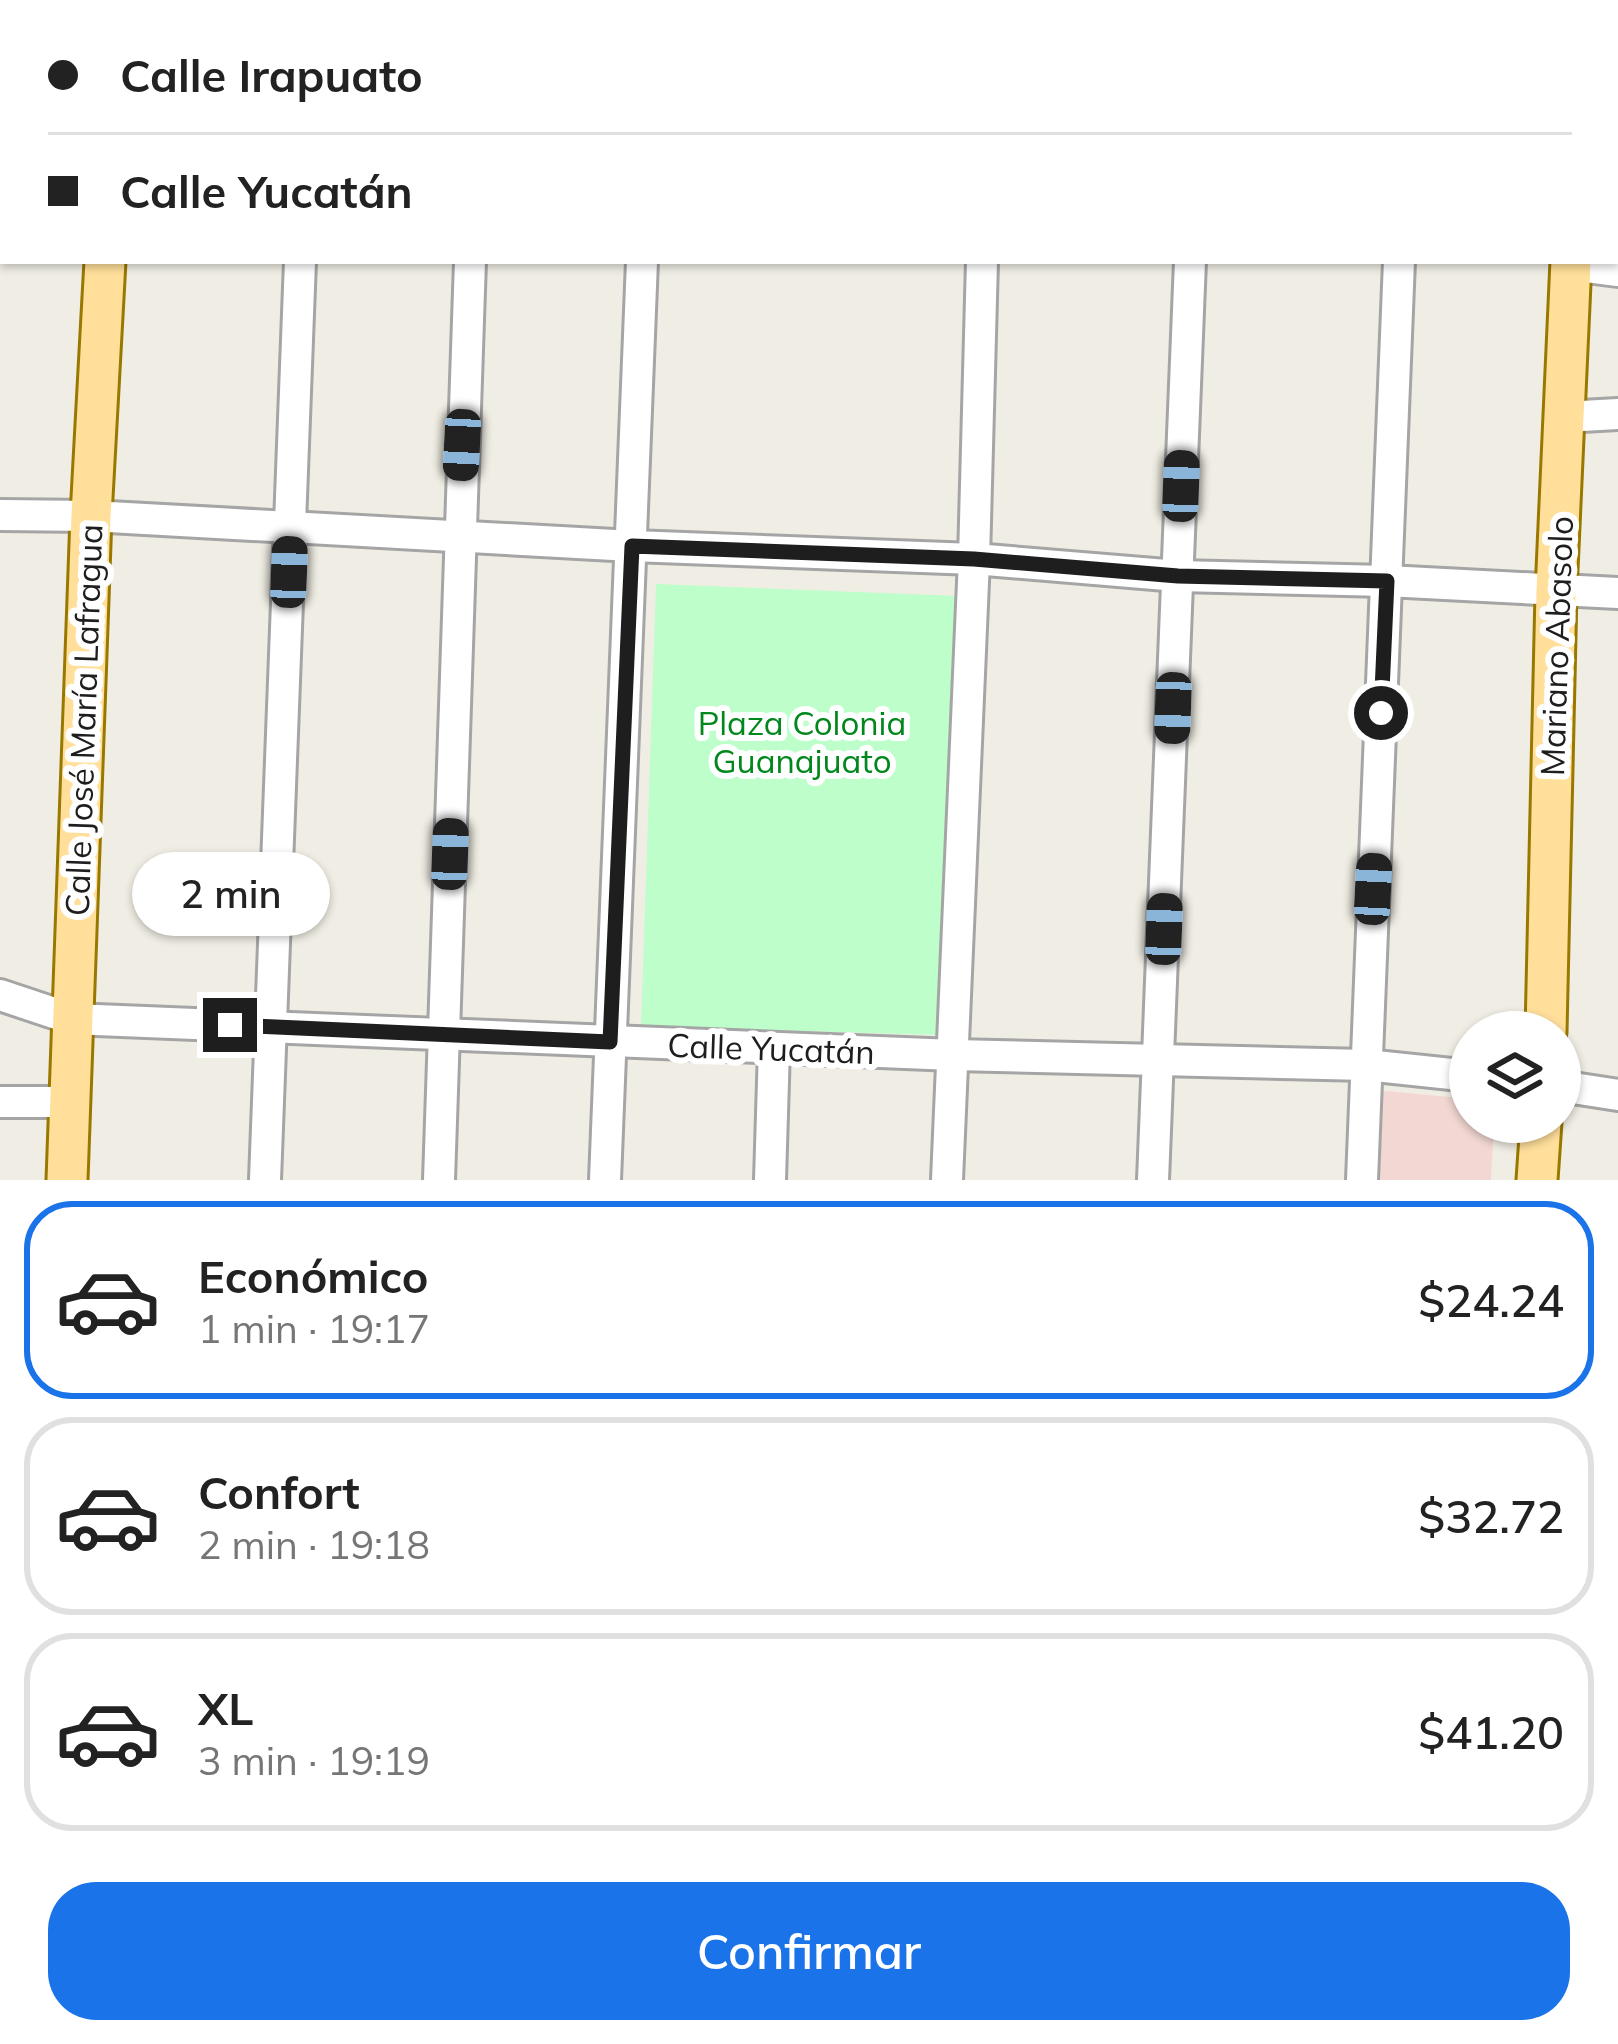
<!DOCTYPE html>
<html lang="es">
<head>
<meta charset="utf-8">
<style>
	:root { --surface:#fff; --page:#f2f2f2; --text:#222; --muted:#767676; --line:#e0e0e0; --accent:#1a73e8 }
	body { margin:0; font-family:Mulish,sans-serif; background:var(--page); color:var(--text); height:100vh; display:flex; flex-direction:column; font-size:45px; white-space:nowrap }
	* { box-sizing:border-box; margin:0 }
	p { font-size:39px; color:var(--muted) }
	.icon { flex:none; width:66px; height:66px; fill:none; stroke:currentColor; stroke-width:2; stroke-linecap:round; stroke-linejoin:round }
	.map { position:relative; height:1180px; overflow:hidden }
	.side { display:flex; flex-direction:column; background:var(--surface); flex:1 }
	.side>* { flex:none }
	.hud { position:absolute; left:0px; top:0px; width:1620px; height:264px; box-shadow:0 3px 9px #0004; display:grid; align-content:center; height:264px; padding:0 48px; background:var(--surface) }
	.fabs { position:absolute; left:1449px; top:1011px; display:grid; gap:24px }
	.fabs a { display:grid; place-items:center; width:132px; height:132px; border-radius:50%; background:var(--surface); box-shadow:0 3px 9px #0004; font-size:60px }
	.end { position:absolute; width:54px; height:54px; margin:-27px; border:15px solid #1e1e1e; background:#fff; box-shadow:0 0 0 6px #fff }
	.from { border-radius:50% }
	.bubble { position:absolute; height:84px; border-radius:42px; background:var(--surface); box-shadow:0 3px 9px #0004; font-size:39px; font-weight:600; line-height:84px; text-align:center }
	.car { position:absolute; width:36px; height:72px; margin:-36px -18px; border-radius:15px; box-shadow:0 0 9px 3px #0007; background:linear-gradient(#222 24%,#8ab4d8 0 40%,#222 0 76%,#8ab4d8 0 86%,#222 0) }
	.hud b { display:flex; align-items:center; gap:42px; height:114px; font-size:45px }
	.hud b+b { border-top:3px solid var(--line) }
	.hud i { width:30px; height:30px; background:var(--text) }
	ul { padding:21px 0 0; list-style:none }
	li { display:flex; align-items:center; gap:36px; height:198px; margin:0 24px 18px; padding:0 24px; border:6px solid var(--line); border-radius:48px }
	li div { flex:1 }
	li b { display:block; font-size:45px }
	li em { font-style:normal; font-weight:600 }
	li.current { border-color:var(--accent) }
	li>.icon { width:108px; height:108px; stroke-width:1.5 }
	.button { display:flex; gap:24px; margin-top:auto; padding:24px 48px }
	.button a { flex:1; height:138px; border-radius:48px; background:var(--accent); color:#fff; font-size:48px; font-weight:600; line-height:138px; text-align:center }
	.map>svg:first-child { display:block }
	.commercial { fill:#f2d7d2 }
	.park { fill:#bdfeca }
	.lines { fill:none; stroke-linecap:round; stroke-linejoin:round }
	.minor-casing { stroke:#a5a5a5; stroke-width:36 }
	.major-casing { stroke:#997800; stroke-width:45 }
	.minor { stroke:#fff; stroke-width:30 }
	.major { stroke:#ffdf9a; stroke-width:39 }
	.route { stroke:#1e1e1e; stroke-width:15 }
	.labels { text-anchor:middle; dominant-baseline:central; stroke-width:12; stroke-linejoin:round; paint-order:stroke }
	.street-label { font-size:33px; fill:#1e1e1e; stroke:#fff }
	.park-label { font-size:33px; fill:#02871d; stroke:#fff }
</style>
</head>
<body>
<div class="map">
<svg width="1618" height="1180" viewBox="0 0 1618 1180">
	<rect width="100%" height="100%" fill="#f0eee4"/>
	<!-- commercial -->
	<polygon class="commercial" points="1376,1090 1470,1099 1470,1122 1494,1122 1491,1180 1376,1180"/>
	<!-- park -->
	<polygon class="park" points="656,584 959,596 938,1035 641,1026"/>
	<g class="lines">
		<defs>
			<g id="minor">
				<polyline points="306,3 307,0"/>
				<polyline points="480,3 480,0"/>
				<polyline points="647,3 647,0"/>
				<polyline points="1109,3 1110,0"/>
				<polyline points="1617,160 1618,160"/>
				<polyline points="1571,265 1618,271"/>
				<polyline points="1564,417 1618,414"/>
				<polyline points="0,515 91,516 632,546 974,559 1178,576 1387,581 1618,593"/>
				<polyline points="0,995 72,1019 954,1055 1366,1065 1470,1076"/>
				<polyline points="1560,1086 1618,1095"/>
				<polyline points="0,1102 70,1102"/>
				<polyline points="265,1180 300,261"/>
				<polyline points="439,1180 470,261"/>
				<polyline points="605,1180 642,261"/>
				<polyline points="770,1180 774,1048"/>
				<polyline points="947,1180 974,559 982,261"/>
				<polyline points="1153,1180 1190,261"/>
				<polyline points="1362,1180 1399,261"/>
			</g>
			<g id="major">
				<polyline points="118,3 119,0"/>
				<polyline points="1581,3 1581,0"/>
				<polyline points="1546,1032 1556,592 1571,261"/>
				<polyline points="67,1180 91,516 105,261"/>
				<polyline points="1537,1180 1541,1122"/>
			</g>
		</defs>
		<!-- minor casing -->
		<use href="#minor" class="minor-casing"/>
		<!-- major casing -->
		<use href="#major" class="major-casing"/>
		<!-- minor -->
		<use href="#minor" class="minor"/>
		<!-- major -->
		<use href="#major" class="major"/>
	</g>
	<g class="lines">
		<!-- route -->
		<polyline class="route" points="230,1025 610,1042 632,546 974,559 1178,576 1387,581 1381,713"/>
	</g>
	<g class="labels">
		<!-- street labels -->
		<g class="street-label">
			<text transform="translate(1556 646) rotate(-88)">Mariano Abasolo</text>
			<text transform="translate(83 720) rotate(-88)">Calle José María Lafragua</text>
			<text transform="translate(771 1048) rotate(2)">Calle Yucatán</text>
		</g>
		<!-- park labels -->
		<g class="park-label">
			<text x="802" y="722">Plaza Colonia<tspan x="802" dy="38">Guanajuato</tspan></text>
		</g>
	</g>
</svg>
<div class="fabs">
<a><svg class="icon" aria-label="layers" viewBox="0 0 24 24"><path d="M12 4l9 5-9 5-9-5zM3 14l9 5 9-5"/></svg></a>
</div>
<i class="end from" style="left:1381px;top:713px"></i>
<i class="end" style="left:230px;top:1025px"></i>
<div class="bubble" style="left:132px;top:852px;width:198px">2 min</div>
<i class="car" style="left:462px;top:445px;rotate:183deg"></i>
<i class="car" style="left:1181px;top:486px;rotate:2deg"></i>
<i class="car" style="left:289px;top:572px;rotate:2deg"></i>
<i class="car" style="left:1173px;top:708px;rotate:182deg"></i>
<i class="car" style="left:450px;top:854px;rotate:2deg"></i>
<i class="car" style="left:1373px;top:889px;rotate:3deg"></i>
<i class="car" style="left:1164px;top:929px;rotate:2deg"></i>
<div class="hud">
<b><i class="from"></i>Calle Irapuato</b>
<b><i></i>Calle Yucatán</b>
</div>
</div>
<section class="side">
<ul>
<li class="current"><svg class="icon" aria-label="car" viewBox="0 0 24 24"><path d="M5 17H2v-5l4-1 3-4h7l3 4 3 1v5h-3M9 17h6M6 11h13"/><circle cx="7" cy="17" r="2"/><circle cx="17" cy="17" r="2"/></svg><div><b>Económico</b><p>1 min · 19:17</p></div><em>$24.24</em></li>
<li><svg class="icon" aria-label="car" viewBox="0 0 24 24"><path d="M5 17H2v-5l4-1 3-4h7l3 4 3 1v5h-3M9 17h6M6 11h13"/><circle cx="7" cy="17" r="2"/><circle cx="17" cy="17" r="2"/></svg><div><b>Confort</b><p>2 min · 19:18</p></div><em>$32.72</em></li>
<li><svg class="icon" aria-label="car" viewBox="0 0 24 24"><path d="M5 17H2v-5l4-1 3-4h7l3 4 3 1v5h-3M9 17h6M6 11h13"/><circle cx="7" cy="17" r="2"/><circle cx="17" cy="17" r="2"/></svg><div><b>XL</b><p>3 min · 19:19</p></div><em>$41.20</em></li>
</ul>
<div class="button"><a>Confirmar</a></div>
</section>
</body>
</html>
